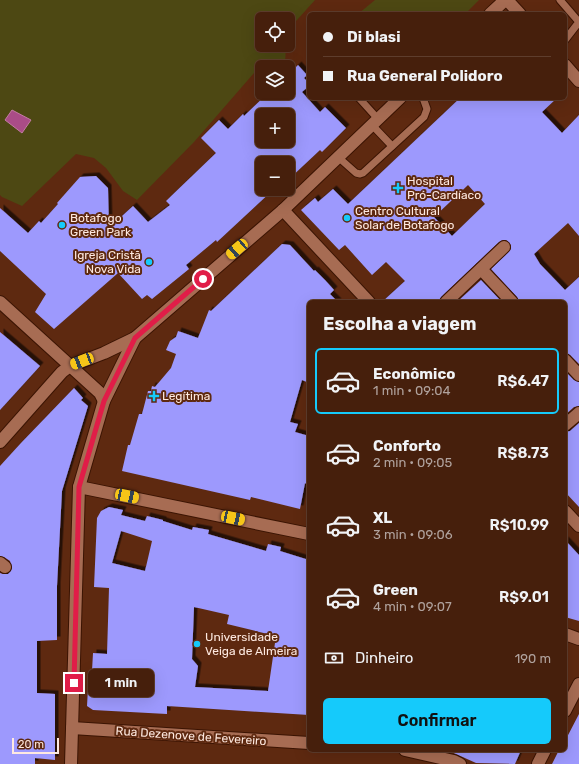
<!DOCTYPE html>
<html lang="pt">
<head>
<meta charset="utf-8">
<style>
	:root { --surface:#461f0c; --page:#4d2715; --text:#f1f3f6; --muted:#b0a29d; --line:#5e3d2d; --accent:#15cafb }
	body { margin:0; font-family:Rubik,sans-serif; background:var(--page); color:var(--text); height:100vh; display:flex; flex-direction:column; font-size:15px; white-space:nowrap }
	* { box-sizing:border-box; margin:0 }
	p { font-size:13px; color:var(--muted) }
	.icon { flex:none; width:22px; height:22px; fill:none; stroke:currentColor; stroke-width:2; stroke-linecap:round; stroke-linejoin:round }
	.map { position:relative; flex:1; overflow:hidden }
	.drawer { position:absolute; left:307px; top:300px; width:260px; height:452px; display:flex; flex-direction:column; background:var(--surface); border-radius:6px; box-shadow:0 4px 16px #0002,0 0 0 1px var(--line) }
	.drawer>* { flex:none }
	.hud { position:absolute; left:307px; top:12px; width:260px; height:88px; border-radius:6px; box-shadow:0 4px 16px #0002,0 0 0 1px var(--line); display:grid; align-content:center; height:88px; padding:0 16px; background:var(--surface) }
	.buttons { position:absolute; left:255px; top:12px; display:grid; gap:8px }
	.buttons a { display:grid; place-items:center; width:40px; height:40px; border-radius:6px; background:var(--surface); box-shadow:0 4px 16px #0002,0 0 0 1px var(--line); font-size:20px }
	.scale { position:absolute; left:12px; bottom:10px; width:47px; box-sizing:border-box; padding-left:4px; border:2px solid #fee9e0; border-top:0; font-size:11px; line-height:14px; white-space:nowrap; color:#fee9e0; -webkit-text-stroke:3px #5e2910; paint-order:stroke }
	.end { position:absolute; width:18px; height:18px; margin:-9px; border:5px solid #e11d48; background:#fff; box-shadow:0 0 0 2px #fff }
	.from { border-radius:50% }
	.bubble { position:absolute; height:28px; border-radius:6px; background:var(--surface); box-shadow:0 4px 16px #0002,0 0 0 1px var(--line); font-size:13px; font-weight:600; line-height:28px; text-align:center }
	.car { position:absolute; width:12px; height:24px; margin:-12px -6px; border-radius:5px; box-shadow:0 0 3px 1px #0007; background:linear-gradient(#f5c518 24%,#345 0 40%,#f5c518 0 76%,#345 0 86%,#f5c518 0) }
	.hud b { display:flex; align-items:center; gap:14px; height:38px; font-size:15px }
	.hud b+b { border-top:1px solid var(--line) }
	.hud i { width:10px; height:10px; background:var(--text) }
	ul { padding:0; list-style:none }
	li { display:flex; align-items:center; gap:12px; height:66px; margin:0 8px 6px; padding:0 8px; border:2px solid transparent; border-radius:6px }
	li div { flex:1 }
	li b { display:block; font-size:15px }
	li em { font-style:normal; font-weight:600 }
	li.on { border-color:var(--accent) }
	li>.icon { width:36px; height:36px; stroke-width:1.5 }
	h2 { padding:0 16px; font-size:18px; line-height:48px }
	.pay { display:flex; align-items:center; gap:10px; height:44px; padding:0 16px; font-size:15px }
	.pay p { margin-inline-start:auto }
	.cta { display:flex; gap:8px; margin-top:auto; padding:8px 16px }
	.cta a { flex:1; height:46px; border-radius:6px; background:var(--accent); color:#111; font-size:16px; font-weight:600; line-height:46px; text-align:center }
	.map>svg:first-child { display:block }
	.green { fill:#4d4813 }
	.water { fill:#aa4c87; stroke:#c37ba2 }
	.building { fill:#9d99fd; fill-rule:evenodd; filter:url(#shadow) }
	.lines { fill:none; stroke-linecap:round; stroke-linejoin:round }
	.service-casing { stroke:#3b1403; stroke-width:9 }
	.minor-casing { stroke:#3b1403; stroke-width:14 }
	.tertiary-casing { stroke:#3b1403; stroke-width:14 }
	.secondary-casing { stroke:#3b1403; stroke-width:14 }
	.service { stroke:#a76c53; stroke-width:7 }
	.minor { stroke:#a76c53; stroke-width:12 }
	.tertiary { stroke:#a76c53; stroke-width:12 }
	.secondary { stroke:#a76c53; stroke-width:12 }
	.route { stroke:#e11d48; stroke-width:5 }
	.poi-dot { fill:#15cafb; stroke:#5e2910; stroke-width:1.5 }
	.labels { text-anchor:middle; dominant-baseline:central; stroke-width:4; stroke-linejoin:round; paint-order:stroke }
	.poi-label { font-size:12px; fill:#fee9e0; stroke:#5e2910; text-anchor:start }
	.street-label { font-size:12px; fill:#fee9e0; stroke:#5e2910 }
</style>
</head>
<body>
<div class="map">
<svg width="579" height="764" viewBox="0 0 579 764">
	<defs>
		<filter id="shadow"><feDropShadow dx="3.5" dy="-3.5" stdDeviation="0" flood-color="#0009"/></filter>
	</defs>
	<rect width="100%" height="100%" fill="#5e2910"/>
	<!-- green -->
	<g class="green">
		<polygon points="0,0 315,0 288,30 288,19 262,19 262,45 286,45 285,65 283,67 262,67 262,74 254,73 194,142 137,200 123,191 106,168 94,158 76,154 22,206 2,197 0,195"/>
		<polygon points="375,0 479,0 465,14 358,14"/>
	</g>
	<!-- water -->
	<polygon class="water" points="12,110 31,120 22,133 5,120"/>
	<!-- building -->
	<g class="building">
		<path d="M298,65L307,75L304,78L309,83V86L302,92L320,112L325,107L346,128L322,152L320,150L288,180V163H262V189H274L217,242L216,240L186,265L189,269L152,299L147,295L142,299L118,273L54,329L35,312L46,294L0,251V208L28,233L39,221L41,223L58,204L57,203L80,177L96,176L108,188L109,228L133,206L148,222L170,205L166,201L216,153L201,138L219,120L228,129L243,114L244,116L268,93H288V75ZM262,115H288V141H262Z"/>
		<path d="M460,98H557L542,112L562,133L579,115V236L568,223L534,254L540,264L565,290L579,277V364L570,355L565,353V302H519L517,297L491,269L511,249V245L506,240H503L499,242L441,297L439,302H382L405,281L386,262L372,275L345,245L339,250L301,210L315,198L318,202L333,189L348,204ZM468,185L485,204L452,236L434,217Z"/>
		<polygon points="282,244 290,245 314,271 315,270 325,280 334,290 330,294 338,302 309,302 309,383 302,380 290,422 298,424 295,432 309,436 309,486 305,483 300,509 251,497 250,500 122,471 128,445 130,445 139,414 142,414 148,391 151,391 152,386 155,387 171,368 176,354 166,350 170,341 176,337 178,331 198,338 209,310 211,311"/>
		<polygon points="481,280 502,302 457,302"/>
		<polygon points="0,332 40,366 0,410"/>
		<polygon points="565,371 574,380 579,382 579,406 574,407 565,415"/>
		<polygon points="74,388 83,398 81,400 88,406 62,491 57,586 57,640 37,641 37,693 55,694 55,760 35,758 35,764 0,764 0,573 3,574 8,574 11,571 12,568 10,561 4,557 0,556 0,466 21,443"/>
		<polygon points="579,423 579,507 565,492 565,432 570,431"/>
		<path d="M109,507L123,510L121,515L145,521L147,516L163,520V521L192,530L193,527L209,530L208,534L266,551L268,544L281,547L280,551L309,560V715L167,706V714L93,710L87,706L89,670L92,671L93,653L107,654L109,588L94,587L97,518L101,511ZM121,531L152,541L145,571L112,563ZM194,607L229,615L227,624L276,636L268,691L195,687L198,666L192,659Z"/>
		<polygon points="565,540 579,555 579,621 565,617"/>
		<polygon points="579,714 579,764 552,764 559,750 565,750 565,741"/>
		<polygon points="447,750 521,750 515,764 476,763"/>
	</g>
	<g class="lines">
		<defs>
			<g id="service">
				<polyline points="560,0 579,22 565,40"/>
				<polyline points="359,98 378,119"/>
				<polyline points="372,125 392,146"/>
				<polyline points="338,157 356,173 360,174 363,173 424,117 427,109 423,98"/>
			</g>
			<g id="minor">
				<polyline points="507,0 520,14"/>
				<polyline points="565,65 579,81"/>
				<polyline points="283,210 369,302"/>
				<polyline points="481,269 512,302"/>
				<polyline points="0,302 100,393 104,401"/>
				<polyline points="446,302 504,247"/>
				<polyline points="565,360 579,375"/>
				<polyline points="565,425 579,413"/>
				<polyline points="79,487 309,534"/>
				<polyline points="565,511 579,526"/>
				<polyline points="0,563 5,567"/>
				<polyline points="565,634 579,639"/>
				<polyline points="72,728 309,743"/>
				<polyline points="405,750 454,761 460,764"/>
				<polyline points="71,764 79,487 104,401 135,338"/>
			</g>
			<g id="tertiary">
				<polyline points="565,711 579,684"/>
				<polyline points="538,764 545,750"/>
			</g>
			<g id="secondary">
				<polyline points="490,14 505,0"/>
				<polyline points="0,442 62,372 70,366 104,353 135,338 283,210 400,98"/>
			</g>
		</defs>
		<!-- service casing -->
		<use href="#service" class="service-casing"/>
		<!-- minor casing -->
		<use href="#minor" class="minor-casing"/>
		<!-- tertiary casing -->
		<use href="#tertiary" class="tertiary-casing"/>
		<!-- secondary casing -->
		<use href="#secondary" class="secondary-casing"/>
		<!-- service -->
		<use href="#service" class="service"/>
		<!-- minor -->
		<use href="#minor" class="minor"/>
		<!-- tertiary -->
		<use href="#tertiary" class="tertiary"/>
		<!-- secondary -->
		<use href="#secondary" class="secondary"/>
	</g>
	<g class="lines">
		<!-- route -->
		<polyline class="route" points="74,683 79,487 104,401 135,338 203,279"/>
	</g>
	<!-- markers -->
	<g class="poi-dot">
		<path d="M396 182h4v4h4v4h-4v4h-4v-4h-4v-4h4z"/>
		<circle cx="347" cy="218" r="4"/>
		<circle cx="62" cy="225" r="4"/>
		<circle cx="149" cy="262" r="4"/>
		<path d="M152 390h4v4h4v4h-4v4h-4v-4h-4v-4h4z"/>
		<circle cx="197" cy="644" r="4"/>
	</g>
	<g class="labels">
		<!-- poi labels -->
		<g class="poi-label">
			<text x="407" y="181">Hospital<tspan x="407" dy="14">Pró-Cardíaco</tspan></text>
			<text x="355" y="211">Centro Cultural<tspan x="355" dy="14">Solar de Botafogo</tspan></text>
			<text x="70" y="218">Botafogo<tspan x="70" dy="14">Green Park</tspan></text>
			<text x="141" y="255" text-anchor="end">Igreja Cristã<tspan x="141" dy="14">Nova Vida</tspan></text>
			<text x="162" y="396">Legítima</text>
			<text x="205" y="637">Universidade<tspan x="205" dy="14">Veiga de Almeira</tspan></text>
		</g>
		<!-- street labels -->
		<g class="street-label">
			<text transform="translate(191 736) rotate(4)">Rua Dezenove de Fevereiro</text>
		</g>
	</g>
</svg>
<div class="buttons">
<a><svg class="icon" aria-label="locate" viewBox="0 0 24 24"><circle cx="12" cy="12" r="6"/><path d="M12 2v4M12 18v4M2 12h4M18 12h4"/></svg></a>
<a><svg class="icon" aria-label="layers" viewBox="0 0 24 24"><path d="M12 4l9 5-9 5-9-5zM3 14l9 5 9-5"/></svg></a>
<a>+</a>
<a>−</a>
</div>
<div class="scale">20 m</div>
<i class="end from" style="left:203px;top:279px"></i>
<i class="end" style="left:74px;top:683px"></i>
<div class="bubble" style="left:88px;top:669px;width:66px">1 min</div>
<i class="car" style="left:237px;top:249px;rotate:229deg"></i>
<i class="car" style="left:82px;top:361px;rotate:249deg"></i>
<i class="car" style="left:127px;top:496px;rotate:102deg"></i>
<i class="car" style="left:233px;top:518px;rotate:102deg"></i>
<div class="hud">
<b><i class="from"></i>Di blasi</b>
<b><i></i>Rua General Polidoro</b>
</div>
<section class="drawer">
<h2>Escolha a viagem</h2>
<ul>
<li class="on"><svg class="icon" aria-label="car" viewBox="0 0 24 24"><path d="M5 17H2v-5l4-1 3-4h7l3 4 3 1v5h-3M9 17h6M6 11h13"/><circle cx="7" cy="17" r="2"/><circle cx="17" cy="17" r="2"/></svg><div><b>Econômico</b><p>1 min · 09:04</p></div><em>R$6.47</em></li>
<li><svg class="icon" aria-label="car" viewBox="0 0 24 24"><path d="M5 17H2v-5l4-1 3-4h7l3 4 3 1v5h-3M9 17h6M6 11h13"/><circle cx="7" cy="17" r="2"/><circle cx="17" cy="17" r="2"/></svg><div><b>Conforto</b><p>2 min · 09:05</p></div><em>R$8.73</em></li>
<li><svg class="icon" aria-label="car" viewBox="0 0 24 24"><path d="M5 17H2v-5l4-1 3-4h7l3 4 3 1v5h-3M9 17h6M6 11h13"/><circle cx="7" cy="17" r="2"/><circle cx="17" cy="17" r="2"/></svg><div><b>XL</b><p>3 min · 09:06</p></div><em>R$10.99</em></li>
<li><svg class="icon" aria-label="car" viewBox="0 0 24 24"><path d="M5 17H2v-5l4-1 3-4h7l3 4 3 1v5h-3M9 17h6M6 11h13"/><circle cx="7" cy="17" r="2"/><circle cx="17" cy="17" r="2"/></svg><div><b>Green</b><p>4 min · 09:07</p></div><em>R$9.01</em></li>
</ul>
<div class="pay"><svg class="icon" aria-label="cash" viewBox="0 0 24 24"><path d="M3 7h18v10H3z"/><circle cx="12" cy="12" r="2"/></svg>Dinheiro<p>190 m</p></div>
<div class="cta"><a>Confirmar</a></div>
</section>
</div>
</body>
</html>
